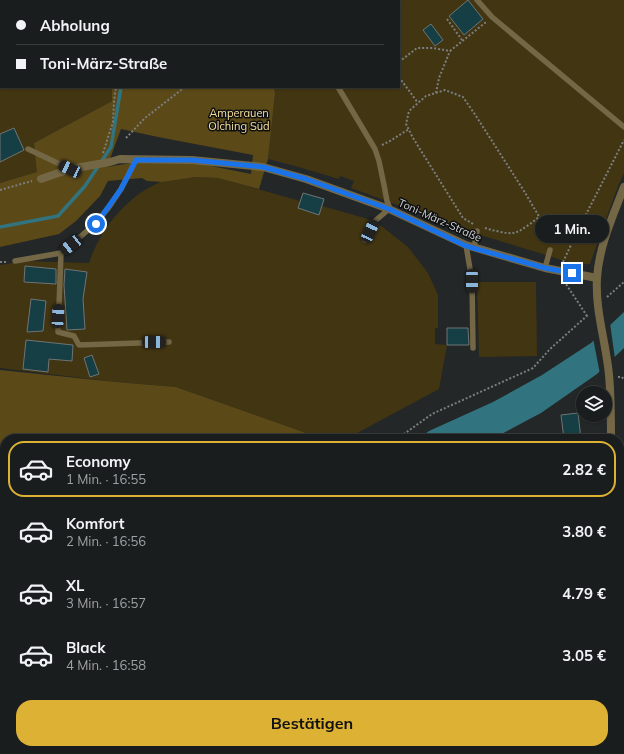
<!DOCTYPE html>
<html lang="de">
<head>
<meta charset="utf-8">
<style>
	:root { --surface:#1a1d1d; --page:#272a2a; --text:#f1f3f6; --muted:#9fa2a4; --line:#383b3b; --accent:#ddb133 }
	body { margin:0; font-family:Mulish,sans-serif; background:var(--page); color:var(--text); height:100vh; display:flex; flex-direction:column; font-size:15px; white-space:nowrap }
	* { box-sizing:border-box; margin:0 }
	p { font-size:13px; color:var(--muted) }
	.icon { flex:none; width:22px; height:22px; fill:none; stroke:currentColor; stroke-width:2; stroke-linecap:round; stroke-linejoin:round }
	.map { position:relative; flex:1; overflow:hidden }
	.panel { position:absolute; left:0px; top:434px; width:624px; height:320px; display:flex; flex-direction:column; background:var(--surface); border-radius:16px 16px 0 0; box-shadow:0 1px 3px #0004,0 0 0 1px var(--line) }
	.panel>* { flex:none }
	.guide { position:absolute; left:0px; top:0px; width:400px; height:88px; box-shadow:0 1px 3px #0004,0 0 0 1px var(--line); display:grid; align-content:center; height:88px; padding:0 16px; background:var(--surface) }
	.buttons { position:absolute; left:576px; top:386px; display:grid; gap:8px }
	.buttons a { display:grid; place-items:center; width:36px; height:36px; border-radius:50%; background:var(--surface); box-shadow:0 1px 3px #0004,0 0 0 1px var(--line); font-size:20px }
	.end { position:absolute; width:18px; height:18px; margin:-9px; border:5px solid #1a73e8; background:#fff; box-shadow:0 0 0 2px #fff }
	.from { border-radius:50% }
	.bubble { position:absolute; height:28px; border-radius:14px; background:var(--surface); box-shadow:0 1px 3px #0004,0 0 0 1px var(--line); font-size:13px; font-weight:700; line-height:28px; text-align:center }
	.car { position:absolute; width:12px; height:24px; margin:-12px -6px; border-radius:5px; box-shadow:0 0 3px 1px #0007; background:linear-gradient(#222 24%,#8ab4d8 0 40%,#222 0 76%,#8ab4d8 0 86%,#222 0) }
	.guide b { display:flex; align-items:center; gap:14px; height:38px; font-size:15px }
	.guide b+b { border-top:1px solid var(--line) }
	.guide i { width:10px; height:10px; background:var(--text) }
	ul { padding:7px 0 0; list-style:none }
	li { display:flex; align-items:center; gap:12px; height:56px; margin:0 8px 6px; padding:0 8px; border:2px solid transparent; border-radius:16px }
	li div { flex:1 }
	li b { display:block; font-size:15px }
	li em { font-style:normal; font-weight:700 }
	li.on { border-color:var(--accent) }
	li>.icon { width:36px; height:36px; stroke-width:1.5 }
	.button { display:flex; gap:8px; margin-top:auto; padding:8px 16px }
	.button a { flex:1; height:46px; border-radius:16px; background:var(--accent); color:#111; font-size:16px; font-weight:700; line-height:46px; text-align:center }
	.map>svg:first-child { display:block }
	.green { fill:#423512 }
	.forest { fill:#5b4918; fill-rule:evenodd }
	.water { fill:#31747f }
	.pier { fill:#232727 }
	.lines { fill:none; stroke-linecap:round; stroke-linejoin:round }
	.stream { stroke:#31747f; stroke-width:3.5 }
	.building { fill:#153e45; stroke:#6f7474 }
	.path { stroke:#7c7f80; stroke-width:2; stroke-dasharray:2 2; stroke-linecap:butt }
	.service { stroke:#746745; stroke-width:5.5 }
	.minor { stroke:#746745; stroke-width:8 }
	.tertiary { stroke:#746745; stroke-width:8 }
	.secondary { stroke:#a18b53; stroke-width:8 }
	.route { stroke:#1a73e8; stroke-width:5 }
	.labels { text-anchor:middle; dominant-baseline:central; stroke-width:3; stroke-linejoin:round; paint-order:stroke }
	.park-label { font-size:11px; fill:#fae09f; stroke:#0e0f10 }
	.street-label { font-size:11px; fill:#d0d2d3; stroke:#0e0f10 }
</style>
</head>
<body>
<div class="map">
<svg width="624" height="754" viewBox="0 0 624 754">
	<rect width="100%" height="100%" fill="#232727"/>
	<!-- green -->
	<g class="green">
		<polygon points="0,0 112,0 113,1 1,1 1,87 112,87 112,101 34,143 38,172 0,183"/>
		<polygon points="327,0 624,0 624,173 618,186 590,264 574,264 546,255 477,234 351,188 354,181 340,176 339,179 295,166 268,159 275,94 274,87 399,87 399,1 327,1"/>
		<path d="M195,177L219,178L300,201L303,193L324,199L322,206L375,221L408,247L428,273L438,295V328H435V344L447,345L439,389L346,439H323L176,387L116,382L0,368V265L25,261L89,263C92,255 95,247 99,240C111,217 136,191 161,182C170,179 185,178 195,177Z"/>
		<polygon points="477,282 536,282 537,356 479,357"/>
	</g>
	<!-- forest -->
	<g class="forest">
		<polygon points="112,0 327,0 327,1 113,1"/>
		<path d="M112,87H274L275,94L268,159L259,189L218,178L195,177L162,182L147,181L142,178L108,181L100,196L76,221L59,234L0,247V183L37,172L34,143L112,101ZM121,129L158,137L253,155L251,174L196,163L137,162L107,167Z"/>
		<polygon points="0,370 116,382 176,387 323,439 5,439 5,576 0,574"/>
	</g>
	<!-- water -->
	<polygon class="water" points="624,312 624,348 597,374 541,413 492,439 418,439 429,431 493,402 542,375 591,343"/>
	<!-- pier -->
	<polygon class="pier" points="610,323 615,359 600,374 593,338"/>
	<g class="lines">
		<!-- stream -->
		<g class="stream">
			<polyline points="315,1 316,0"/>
			<polyline points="0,227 58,216 85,186 111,147 121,87"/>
		</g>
	</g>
	<!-- building -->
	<g class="building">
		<polygon points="468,0 483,19 464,35 449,16"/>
		<polygon points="431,24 443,40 435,46 423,30"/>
		<polygon points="14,128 24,150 0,162 0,134"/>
		<polygon points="303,193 324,199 319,215 298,208"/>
		<polygon points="25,266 56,269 56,284 24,282"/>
		<polygon points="65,269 87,272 83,299 85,329 67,330 64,285"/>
		<polygon points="31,299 46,301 43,331 27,332"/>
		<polygon points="447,328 468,328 469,345 447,345"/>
		<polygon points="26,340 73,345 72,361 49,359 48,372 23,369"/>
		<polygon points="92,355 99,374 90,377 84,358"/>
		<polygon points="578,413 581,439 564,439 561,415"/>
	</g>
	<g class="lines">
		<!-- path -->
		<g class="path">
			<polyline points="346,0 348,1"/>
			<polyline points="156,1 157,0"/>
			<polyline points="447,19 462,40"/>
			<polyline points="399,62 417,48 433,48 450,51 486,22"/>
			<polyline points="399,77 418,103"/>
			<polyline points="436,93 439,78 450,51"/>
			<polyline points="126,138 145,118 185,87"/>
			<polyline points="382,145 390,141 409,129"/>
			<polyline points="103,153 113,122 114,101 116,87"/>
			<polyline points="0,190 32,181"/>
			<polyline points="473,224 463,218 413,138 406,124 409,111 418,103 426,96 445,90 463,97 476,116 524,191 547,230 550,243"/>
			<path d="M485,228C491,230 507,234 513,233C519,233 534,221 539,217"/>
			<polyline points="0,262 7,262"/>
			<polyline points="563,262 577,232 624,140"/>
			<polyline points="564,281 587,316"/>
			<polyline points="607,297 624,282"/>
			<polyline points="618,377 622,377 624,380"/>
			<polyline points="397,439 432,414 533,368 550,349 589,314"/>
			<polyline points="0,487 5,489"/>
			<polyline points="621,519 624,513"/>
			<polyline points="0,565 5,567"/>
			<polyline points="0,602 5,605"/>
			<polyline points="417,749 418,754"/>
		</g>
		<!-- service -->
		<g class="service">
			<polyline points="477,0 492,17 624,127"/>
			<polyline points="367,1 369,0"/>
			<polyline points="338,87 375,149 379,161 384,185 387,201 389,206 389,209 375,221 365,240"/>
			<polyline points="28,149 70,169"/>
			<polyline points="466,245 472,281 473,348"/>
			<polyline points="474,248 477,231"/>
			<polyline points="61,253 58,332 74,336 79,345 169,342"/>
			<polyline points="15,261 61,253 80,237 95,224 109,207 121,189 136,160"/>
			<polyline points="545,268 550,250"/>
			<polyline points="0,652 5,652"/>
			<polyline points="117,749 120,754"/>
		</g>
		<!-- minor -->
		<g class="minor">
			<polyline points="41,179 70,169 110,162 120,159 192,160 263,167 306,179 389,209 466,245 545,268 597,278"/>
			<path d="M611,439C611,418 611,396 609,375C606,342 595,311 597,278C599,246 613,216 624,187"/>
			<polyline points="619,486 624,487"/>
			<polyline points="619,562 621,574"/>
			<polyline points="619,661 624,691"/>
			<polyline points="464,749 464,754"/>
		</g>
		<!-- tertiary -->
		<g class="tertiary">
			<polyline points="619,573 624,577"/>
			<polyline points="619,610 624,605"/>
		</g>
		<!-- secondary -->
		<g class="secondary">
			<polyline points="336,749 336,754"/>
			<polyline points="185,754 198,749"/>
		</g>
	</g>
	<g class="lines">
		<!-- route -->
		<polyline class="route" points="96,224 121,189 136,160 192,160 263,167 306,179 389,209 466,246 545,268 572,273"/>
	</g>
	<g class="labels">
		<!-- park labels -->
		<g class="park-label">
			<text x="239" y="113">Amperauen<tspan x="239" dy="13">Olching Süd</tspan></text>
		</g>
		<!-- street labels -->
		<g class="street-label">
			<text transform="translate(440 220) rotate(24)">Toni-März-Straße</text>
		</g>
	</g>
</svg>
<div class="buttons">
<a><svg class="icon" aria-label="layers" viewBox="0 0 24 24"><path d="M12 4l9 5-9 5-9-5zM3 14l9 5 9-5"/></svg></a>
</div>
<i class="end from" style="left:96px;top:224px"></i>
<i class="end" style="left:572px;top:273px"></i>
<div class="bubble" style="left:535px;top:215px;width:74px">1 Min.</div>
<i class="car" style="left:70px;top:169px;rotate:295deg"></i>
<i class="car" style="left:370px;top:231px;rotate:25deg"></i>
<i class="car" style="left:71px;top:245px;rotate:232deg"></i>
<i class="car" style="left:472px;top:281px;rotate:180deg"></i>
<i class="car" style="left:58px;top:316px;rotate:3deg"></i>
<i class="car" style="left:154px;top:342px;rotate:89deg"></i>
<div class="guide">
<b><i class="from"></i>Abholung</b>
<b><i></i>Toni-März-Straße</b>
</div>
<section class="panel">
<ul>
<li class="on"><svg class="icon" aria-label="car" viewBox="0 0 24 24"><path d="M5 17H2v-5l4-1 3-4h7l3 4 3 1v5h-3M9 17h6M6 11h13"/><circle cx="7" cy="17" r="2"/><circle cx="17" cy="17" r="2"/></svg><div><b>Economy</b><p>1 Min. · 16:55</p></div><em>2.82 €</em></li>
<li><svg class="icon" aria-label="car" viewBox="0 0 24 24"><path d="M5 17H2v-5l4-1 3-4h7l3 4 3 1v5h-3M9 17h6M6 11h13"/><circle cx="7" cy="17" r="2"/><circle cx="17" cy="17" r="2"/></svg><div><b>Komfort</b><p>2 Min. · 16:56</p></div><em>3.80 €</em></li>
<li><svg class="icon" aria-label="car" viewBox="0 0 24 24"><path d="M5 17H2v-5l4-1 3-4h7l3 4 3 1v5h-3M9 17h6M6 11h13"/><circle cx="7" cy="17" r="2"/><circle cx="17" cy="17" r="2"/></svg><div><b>XL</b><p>3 Min. · 16:57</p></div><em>4.79 €</em></li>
<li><svg class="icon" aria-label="car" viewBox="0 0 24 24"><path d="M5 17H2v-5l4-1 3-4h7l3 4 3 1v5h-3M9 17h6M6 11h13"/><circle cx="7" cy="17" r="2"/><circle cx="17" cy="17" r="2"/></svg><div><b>Black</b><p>4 Min. · 16:58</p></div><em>3.05 €</em></li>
</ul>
<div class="button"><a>Bestätigen</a></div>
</section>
</div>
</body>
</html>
